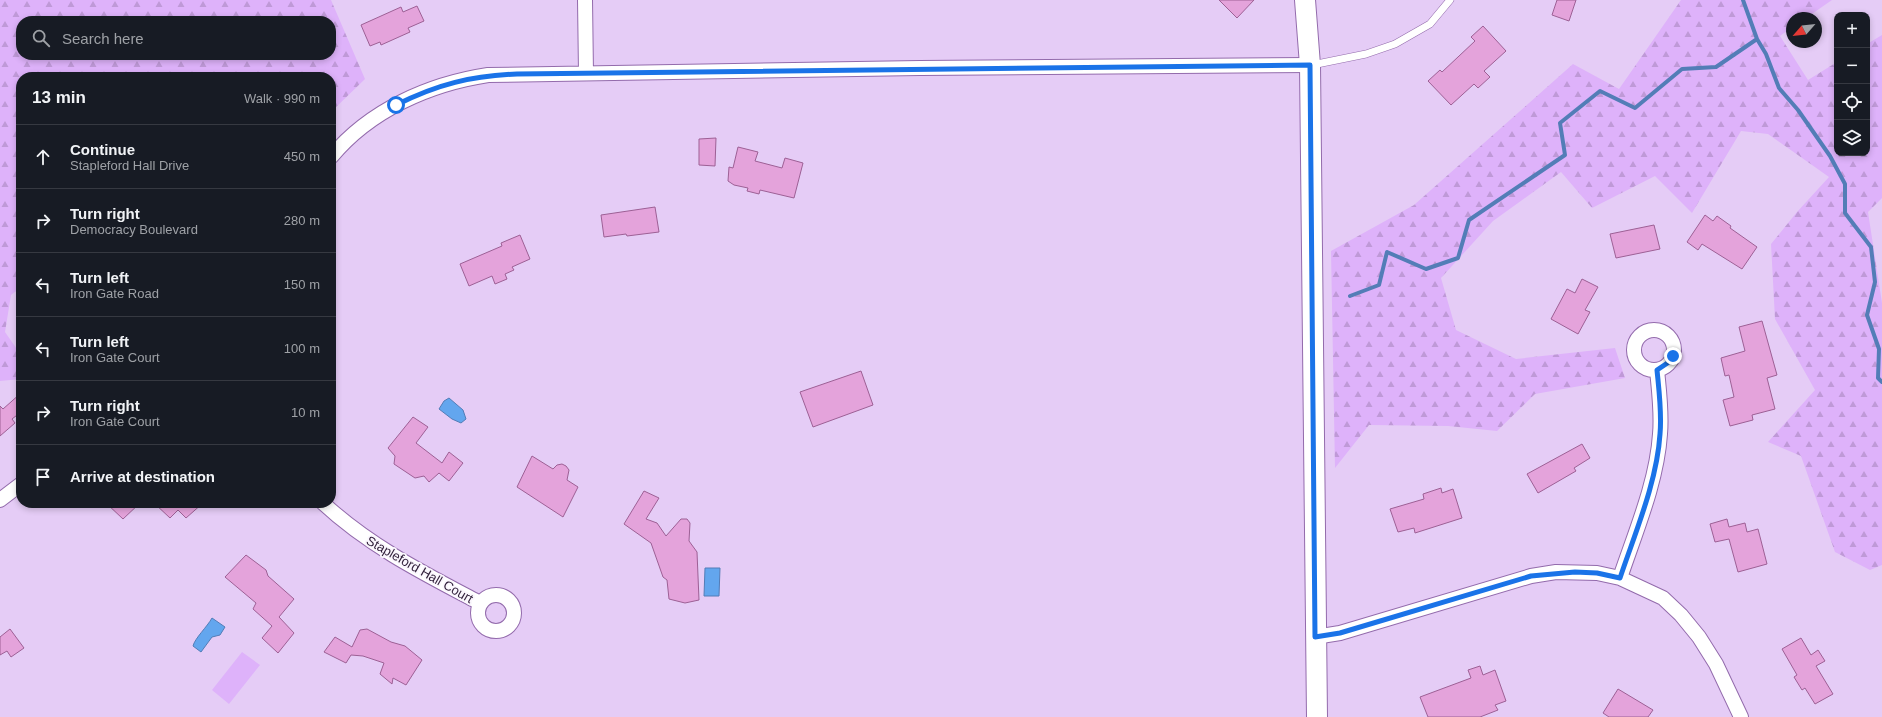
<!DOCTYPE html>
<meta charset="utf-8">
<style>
:root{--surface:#171b24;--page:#242831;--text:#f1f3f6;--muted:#9ea1a6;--line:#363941}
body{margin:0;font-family:Helvetica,sans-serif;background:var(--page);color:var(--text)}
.controls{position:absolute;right:12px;top:12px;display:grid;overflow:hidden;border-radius:8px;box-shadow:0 2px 6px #0003}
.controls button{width:36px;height:36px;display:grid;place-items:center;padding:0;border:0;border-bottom:1px solid var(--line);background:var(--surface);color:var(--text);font:20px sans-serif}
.compass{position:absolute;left:1786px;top:12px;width:36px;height:36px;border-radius:50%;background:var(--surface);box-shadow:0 2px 6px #0003;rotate:242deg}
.stop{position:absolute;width:12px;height:12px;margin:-9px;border:3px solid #1a73e8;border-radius:50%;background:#fff}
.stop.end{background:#1a73e8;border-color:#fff;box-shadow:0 1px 4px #0008}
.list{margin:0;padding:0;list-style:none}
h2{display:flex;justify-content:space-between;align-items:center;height:52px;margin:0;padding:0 16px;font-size:17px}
h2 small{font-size:13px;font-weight:400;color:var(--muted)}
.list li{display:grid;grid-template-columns:26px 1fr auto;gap:12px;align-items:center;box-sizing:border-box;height:64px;padding:0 16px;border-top:1px solid var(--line)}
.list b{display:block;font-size:15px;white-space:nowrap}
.list p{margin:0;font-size:13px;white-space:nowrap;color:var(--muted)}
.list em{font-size:13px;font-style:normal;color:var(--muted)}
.icon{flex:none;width:22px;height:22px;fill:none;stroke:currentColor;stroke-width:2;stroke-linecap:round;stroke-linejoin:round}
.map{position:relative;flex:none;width:1882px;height:717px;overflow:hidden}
.search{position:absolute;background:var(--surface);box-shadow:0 2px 6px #0003;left:16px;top:16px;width:320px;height:44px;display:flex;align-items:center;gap:10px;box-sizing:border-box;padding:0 14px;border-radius:16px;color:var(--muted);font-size:15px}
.panel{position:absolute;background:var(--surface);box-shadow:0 2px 6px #0003;left:16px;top:72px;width:320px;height:436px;border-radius:16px}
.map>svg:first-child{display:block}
</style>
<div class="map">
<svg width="1882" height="717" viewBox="0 0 1882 717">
<defs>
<pattern id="forest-firs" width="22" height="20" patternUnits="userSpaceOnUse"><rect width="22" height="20" fill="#deb2fa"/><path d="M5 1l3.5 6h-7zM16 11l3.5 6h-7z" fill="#bf99d7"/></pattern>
</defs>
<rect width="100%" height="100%" fill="#e5ccf6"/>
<path fill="#deb2fa" d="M242,652L260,665L229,704L212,690Z"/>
<path fill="url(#forest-firs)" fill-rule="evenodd" d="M0,0H331L365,79L331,112V77H21V287L11,295L5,332L21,355V379L0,381ZM21,21H331V55H21Z
M1681,0H1832L1806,18H1792V27L1780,36L1808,80L1837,62V153H1867V44L1882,35V198L1868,212L1882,303V565L1870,570L1835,552L1801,456L1768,442L1815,390L1775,319L1771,244L1797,212L1829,177L1768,134L1741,131L1692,213L1655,176L1592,208L1561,172L1493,221L1441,278L1456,330L1516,359L1615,348L1625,378L1535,394L1497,431L1448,426L1369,425L1335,468L1331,251L1414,205L1573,64L1619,89Z"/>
<path fill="#63a6ee" stroke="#537db7" d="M449,398L463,410L466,419L461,423L452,419L439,409L444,401Z
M705,568H720L719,596H704Z
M212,618L225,627L220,635L212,637L201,652L193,646C195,638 207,627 212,618Z"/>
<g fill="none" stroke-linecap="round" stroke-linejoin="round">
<path stroke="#537db7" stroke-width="4" d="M1757,39L1766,54L1779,88L1798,110L1830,156L1845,184V213L1871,247L1875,282L1867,315L1879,349L1878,378L1882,382
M1350,296L1379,285L1387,252L1426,269L1458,258L1469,220L1565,155L1560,123L1600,91L1635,108L1682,69L1716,67L1757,39L1743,0"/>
</g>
<path fill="#e4a3db" stroke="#9d6095" d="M1219,0H1254L1237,18Z
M1557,0H1576L1569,21L1552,15Z
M417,6L424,21L408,28L410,32L381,45L380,42L370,46L361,25L401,7L403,12Z
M1483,26L1506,51L1484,71L1490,77L1478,88L1474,84L1451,105L1428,81L1440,70L1442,72L1475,41L1471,37Z
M716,138L715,166L699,165V139Z
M738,147L758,152L755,161L782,168L785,158L803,163L794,198L760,190L759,194L747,191L748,188L734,185L728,181L729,167L733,168Z
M655,207L659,232L627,236L626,234L604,237L601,215Z
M1705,215L1713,221L1717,216L1731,226L1730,228L1757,247L1742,269L1702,244L1698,250L1687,242Z
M1654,225L1660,249L1616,258L1610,234Z
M520,235L530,259L512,267L514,270L505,274L507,279L495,284L492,276L469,286L460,264L502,246L501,243Z
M1582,279L1598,287L1585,310L1590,312L1578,334L1551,319L1567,289L1575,293Z
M1762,321L1777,375L1767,378L1775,409L1752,415L1753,420L1730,426L1723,400L1734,397L1729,375L1725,376L1721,358L1745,351L1739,327Z
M861,371L873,405L813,427L800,392Z
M21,393V412L12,419L15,423L0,436V406L3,409Z
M413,417L428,427L416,443L442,463L449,452L463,463L449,481L439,473L429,482L424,476L415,478L394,464L395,456L388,448Z
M1582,444L1590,458L1574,468L1576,471L1538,493L1527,474Z
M532,456L553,469L557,465L562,464L566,466L569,470L567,480L578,487L563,517L517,487Z
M1441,488L1442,493L1453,489L1462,518L1415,533L1414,528L1398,532L1390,509L1424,499L1423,494Z
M644,491L659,498L646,519L657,523L666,536L681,519H687L690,523L689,541L697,552L699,600L685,603L669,599L667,580L663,577L651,543L624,524Z
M106,503H140L123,519Z
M154,503H203L186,518L178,510L170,518Z
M1727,519L1729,527L1745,523L1747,532L1758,529L1767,564L1738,572L1729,539L1715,542L1710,524Z
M246,555L266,570L268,576L294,599L279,617L294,633L278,653L262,638L272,626L253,609L256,603L225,577Z
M10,629L24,648L11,657L7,651L0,655V637Z
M367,629L391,642L405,646L422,660L406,685L393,678L392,684L380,674L384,663L363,656L351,655L346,663L324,652L335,637L352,647L360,630Z
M1801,638L1811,655L1818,650L1825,661L1816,666L1833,694L1815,704L1805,688L1802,690L1794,677L1797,675L1782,649Z
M1480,666L1483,675L1495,670L1506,701L1495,705L1498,710L1480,717H1428L1420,697L1471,678L1468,670Z
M1618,689L1653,710L1648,717H1609L1603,713Z"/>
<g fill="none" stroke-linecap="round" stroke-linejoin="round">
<g stroke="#936bac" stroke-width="8">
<path id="lane" d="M1312,65L1366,54L1395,44L1430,24L1450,0"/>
</g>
<g stroke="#936bac" stroke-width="16">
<path id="street" d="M585,0L586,73
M331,157C370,110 429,84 488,75L920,68L1310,65
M1634 350a20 20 0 1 1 40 0a20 20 0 1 1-40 0Z
M0,500L21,484
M323,503C369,546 425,574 480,603
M1620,578C1635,533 1657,482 1660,434C1662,413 1659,391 1657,370
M478 613a18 18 0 1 1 36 0a18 18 0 1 1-36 0Z
M1315,637L1340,633L1531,576L1556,572L1597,573L1620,578L1663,598L1681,615L1699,637L1716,664L1741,717"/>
</g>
<g stroke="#936bac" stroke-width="22">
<path id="secondary" d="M1305,0L1310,65L1317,717"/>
</g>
<use href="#lane" stroke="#fff" stroke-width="7"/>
<use href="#street" stroke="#fff" stroke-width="14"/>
<use href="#secondary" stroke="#fff" stroke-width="20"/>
</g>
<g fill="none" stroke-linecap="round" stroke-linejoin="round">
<path stroke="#1a73e8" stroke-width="5" d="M396,105C438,84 471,76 517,74L1310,65L1315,637L1340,633L1531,576L1575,572L1597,573L1620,578C1635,533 1657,482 1660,434C1662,413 1659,391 1657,370L1669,362L1673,356"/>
</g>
<g text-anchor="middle" stroke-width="3.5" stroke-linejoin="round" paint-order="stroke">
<g font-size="13" fill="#2e1d38" stroke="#faf6fd">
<text transform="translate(420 569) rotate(30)" y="5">Stapleford Hall Court</text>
</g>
</g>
</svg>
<div class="controls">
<button>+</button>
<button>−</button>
<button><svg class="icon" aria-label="locate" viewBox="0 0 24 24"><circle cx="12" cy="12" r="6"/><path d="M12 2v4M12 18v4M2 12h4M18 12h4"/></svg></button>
<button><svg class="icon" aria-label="layers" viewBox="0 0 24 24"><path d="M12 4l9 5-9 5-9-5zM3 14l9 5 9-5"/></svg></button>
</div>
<svg class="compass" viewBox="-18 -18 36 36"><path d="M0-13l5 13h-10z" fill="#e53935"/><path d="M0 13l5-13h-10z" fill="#9ea1a6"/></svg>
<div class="stop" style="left:396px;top:105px"></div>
<div class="stop end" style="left:1673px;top:356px"></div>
<div class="search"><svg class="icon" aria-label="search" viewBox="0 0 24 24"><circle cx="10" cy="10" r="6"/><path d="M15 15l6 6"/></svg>Search here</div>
<section class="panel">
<h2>13 min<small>Walk · 990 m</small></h2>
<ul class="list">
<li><svg class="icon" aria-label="ahead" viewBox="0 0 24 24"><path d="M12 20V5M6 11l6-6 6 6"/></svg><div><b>Continue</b><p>Stapleford Hall Drive</p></div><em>450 m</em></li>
<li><svg class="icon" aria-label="right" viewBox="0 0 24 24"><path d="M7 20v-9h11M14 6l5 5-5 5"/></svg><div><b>Turn right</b><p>Democracy Boulevard</p></div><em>280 m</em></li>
<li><svg class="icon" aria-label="left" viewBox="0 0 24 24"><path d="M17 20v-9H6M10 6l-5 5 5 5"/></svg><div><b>Turn left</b><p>Iron Gate Road</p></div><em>150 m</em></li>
<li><svg class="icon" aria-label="left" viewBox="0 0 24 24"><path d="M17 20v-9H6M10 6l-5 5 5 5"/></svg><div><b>Turn left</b><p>Iron Gate Court</p></div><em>100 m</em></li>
<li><svg class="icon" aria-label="right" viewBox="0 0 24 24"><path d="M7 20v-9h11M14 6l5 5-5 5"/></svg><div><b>Turn right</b><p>Iron Gate Court</p></div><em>10 m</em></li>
<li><svg class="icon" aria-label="arrive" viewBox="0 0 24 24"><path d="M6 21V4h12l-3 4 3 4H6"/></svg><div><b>Arrive at destination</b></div></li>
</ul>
</section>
</div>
